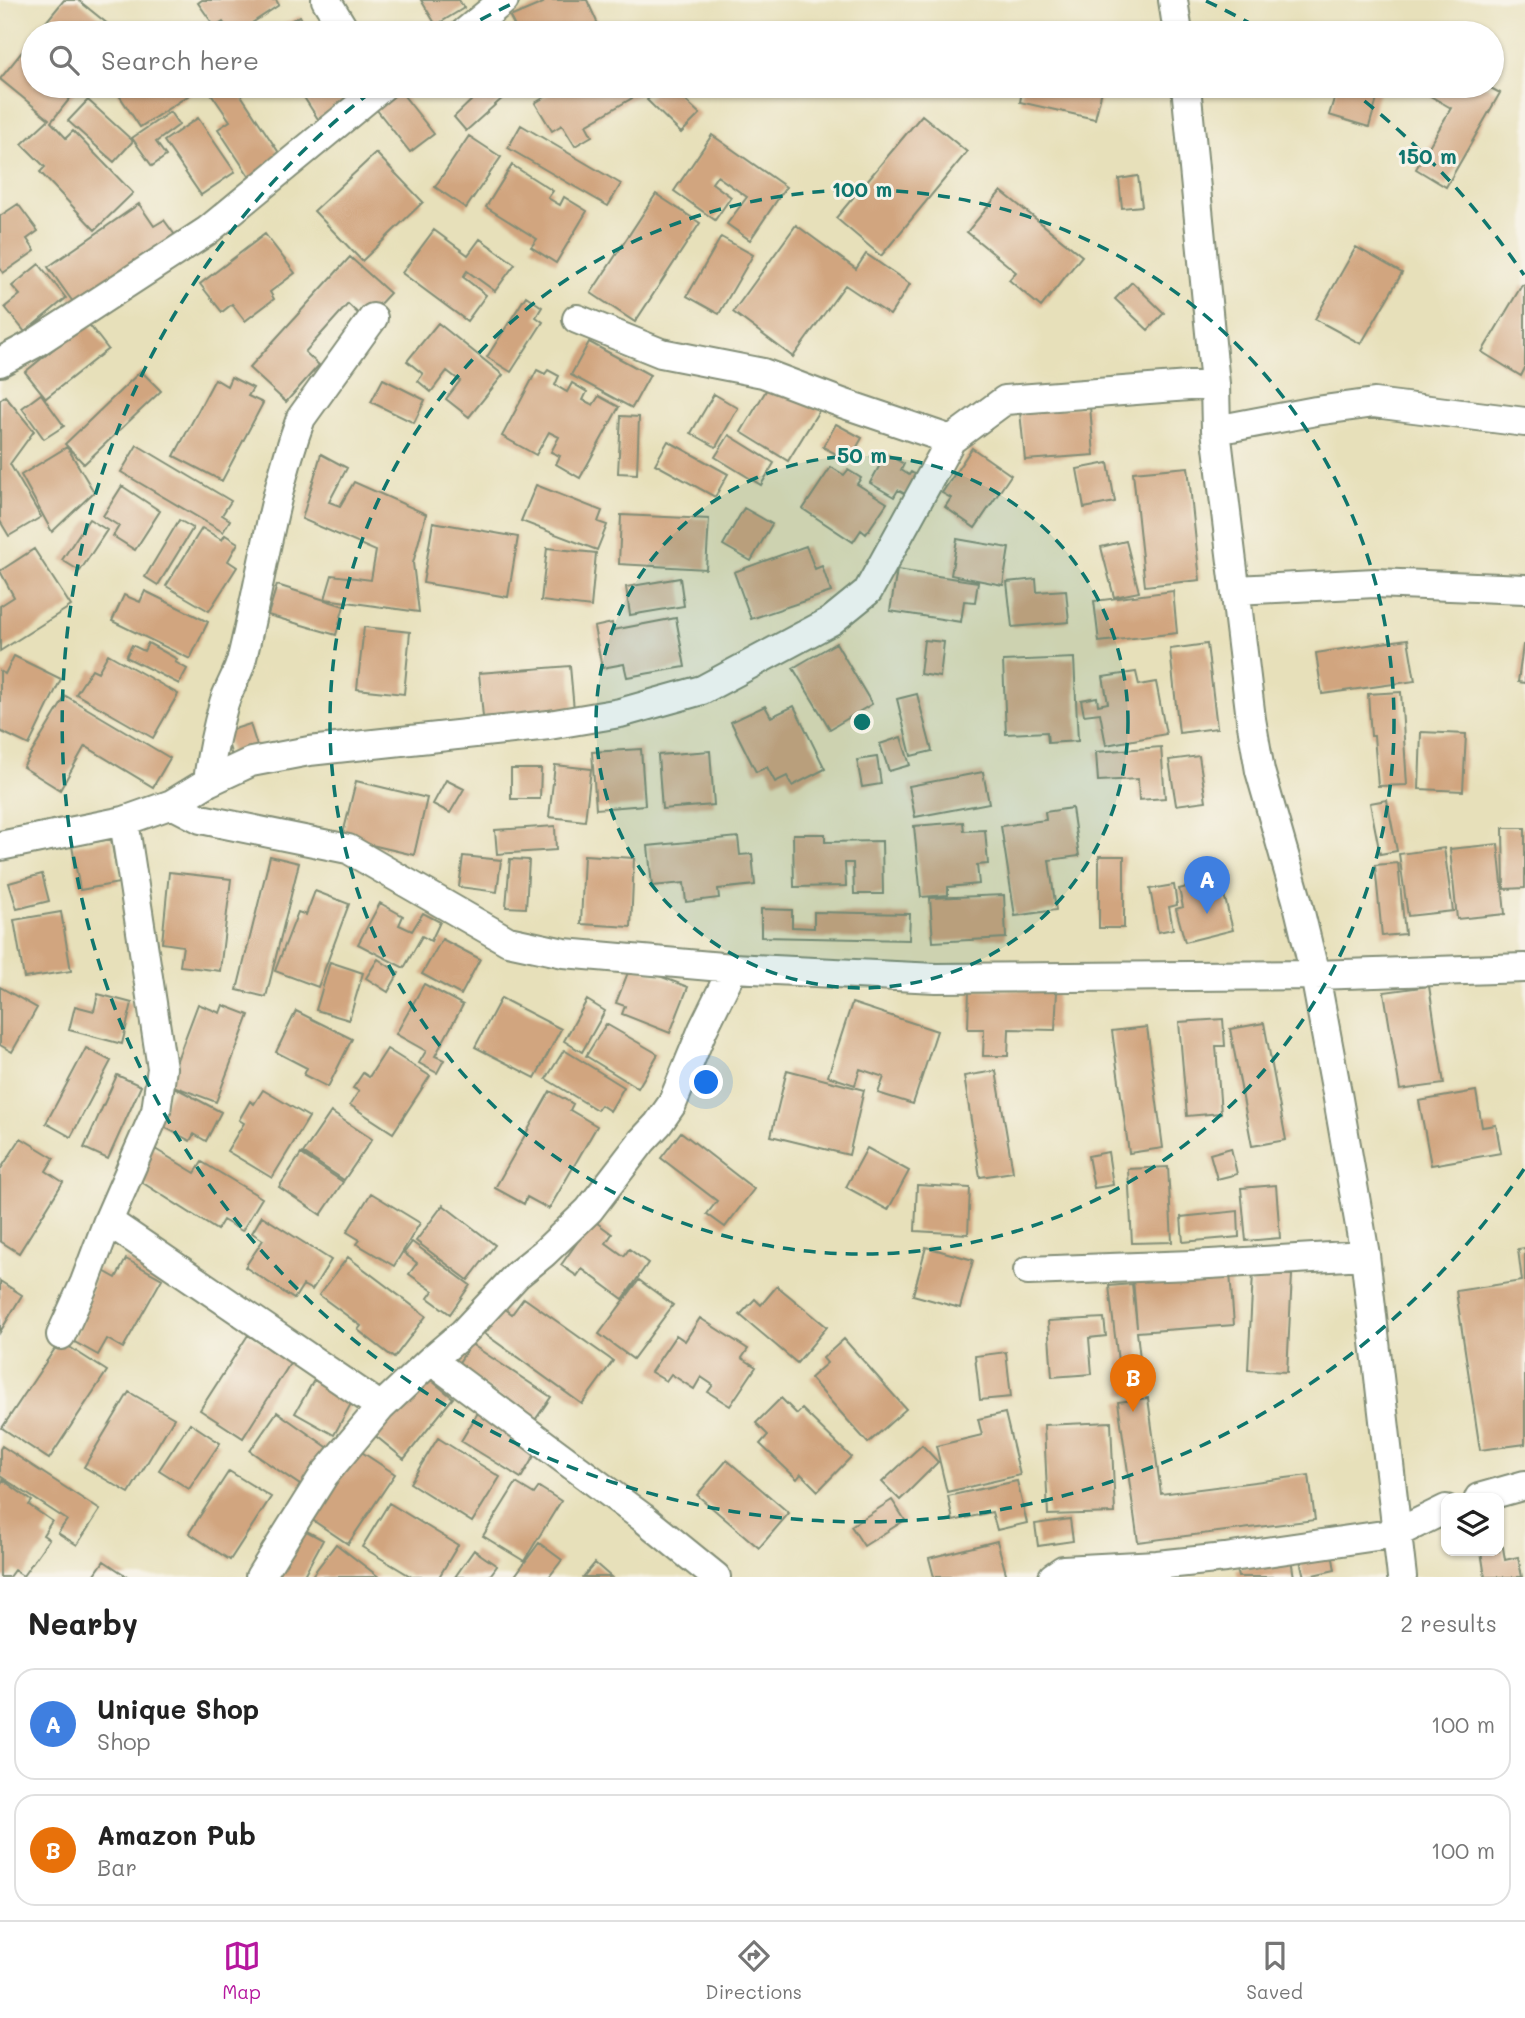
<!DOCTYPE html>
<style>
:root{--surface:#fff;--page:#f2f2f2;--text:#222;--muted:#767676;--line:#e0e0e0;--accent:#b5179e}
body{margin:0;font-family:Mali,sans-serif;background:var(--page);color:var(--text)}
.controls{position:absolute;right:21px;bottom:21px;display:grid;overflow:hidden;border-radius:14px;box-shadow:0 2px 5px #0004}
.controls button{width:63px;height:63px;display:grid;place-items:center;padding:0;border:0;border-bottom:2px solid var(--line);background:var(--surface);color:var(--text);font:35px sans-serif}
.you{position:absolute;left:707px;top:1083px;width:24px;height:24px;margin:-18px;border:5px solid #fff;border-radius:50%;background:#1a73e8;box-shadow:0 0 0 10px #1a73e833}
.badge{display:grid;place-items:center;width:46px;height:46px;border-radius:50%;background:var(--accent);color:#fff;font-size:23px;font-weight:700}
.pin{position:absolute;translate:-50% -58px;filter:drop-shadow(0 2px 4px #0008)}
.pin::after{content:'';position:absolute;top:37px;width:24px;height:21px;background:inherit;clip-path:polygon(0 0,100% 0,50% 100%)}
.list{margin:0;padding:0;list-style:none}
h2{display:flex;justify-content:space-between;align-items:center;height:91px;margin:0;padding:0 28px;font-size:30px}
h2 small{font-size:23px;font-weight:400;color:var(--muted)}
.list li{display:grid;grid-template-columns:46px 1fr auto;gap:21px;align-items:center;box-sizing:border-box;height:112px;margin:0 14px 14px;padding:0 14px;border:2px solid var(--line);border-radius:21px}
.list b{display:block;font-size:26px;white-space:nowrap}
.list p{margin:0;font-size:23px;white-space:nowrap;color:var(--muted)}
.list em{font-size:23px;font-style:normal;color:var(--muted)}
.icon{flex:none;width:38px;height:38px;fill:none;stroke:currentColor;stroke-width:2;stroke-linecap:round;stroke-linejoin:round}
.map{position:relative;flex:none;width:1525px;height:1577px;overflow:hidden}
.search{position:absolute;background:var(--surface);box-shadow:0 2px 5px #0004;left:21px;right:21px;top:21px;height:77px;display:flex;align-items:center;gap:18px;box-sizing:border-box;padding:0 24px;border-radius:38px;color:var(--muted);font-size:26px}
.sheet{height:343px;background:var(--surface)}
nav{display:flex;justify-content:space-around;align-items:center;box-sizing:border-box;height:98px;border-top:2px solid var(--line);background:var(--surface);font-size:19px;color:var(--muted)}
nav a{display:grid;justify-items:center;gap:4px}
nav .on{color:var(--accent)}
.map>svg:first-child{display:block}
</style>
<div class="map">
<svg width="1525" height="1577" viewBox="0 0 1525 1577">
<rect width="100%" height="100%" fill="#f7f3e8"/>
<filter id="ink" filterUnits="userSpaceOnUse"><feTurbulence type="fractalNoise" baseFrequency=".0143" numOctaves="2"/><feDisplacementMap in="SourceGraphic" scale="14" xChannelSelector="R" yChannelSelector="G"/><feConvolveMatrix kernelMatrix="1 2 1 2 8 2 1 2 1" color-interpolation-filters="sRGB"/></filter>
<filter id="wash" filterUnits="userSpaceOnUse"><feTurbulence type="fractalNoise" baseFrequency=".00686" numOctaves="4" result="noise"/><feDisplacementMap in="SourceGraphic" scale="28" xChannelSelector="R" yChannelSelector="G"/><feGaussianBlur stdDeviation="1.57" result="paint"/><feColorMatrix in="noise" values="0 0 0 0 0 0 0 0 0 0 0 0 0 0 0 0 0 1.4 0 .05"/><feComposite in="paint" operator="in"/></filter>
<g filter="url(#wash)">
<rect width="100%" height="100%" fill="#e7e0ba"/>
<g id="blocks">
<path fill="#d1a57f" d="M64,0H78L119,33H37Z
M202,0H276L279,5L237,33H231L223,22L215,27L198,3Z
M421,0H459L464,8L436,25Z
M541,0H587L602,33H558V31L518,33L510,17L543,3Z
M300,16L308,33H265Z
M33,38V86H80L51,122L66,138L73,131L133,193L95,230L40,172L45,167L22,144L49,119L0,79Z
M127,86H203L140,127L117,92Z
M214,86H235L285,162L253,182L218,129L230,121L208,89Z
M302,86H343L350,97L318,119L298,88Z
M464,86H495L505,96L466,131L454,117L475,97Z
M563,86H637L641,93L586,125L592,136L575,146L562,125L552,131L535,103Z
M660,86H670L700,114L681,133L647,100Z
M1023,86H1103L1095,119L1020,102Z
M1338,86H1359L1379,92L1369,127L1329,115Z
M1423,86H1487L1500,93L1446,187L1416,169L1451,108L1420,90Z
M397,87L434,134L410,152L373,105Z
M88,100L133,141L114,162L68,121Z
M170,112L179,125L156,142L166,156L152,166L132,138Z
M922,115L967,152L881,256L836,218Z
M198,118L235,172L201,195L164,141Z
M521,125L621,184L608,206L508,148Z
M712,135L786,187L750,240L727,224L747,197L717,176L712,183L731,197L715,220L674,191Z
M469,136L501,157L466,208L435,187Z
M376,153L423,202L362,261L314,211Z
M512,165L553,191L548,198L560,205L564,197L587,211L556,263L531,247L537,239L486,207Z
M1138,176L1142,206L1122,208L1119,179Z
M1001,191L1082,256L1041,307L1009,280L1016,272L967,232Z
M656,194L700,223L635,322L591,293Z
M18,204L38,231L27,239L35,251L3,273L0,268V216Z
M139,204L154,226L164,220L180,242L78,309L48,267Z
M796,225L856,269L866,254L910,284L890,315L845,285L793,357L733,312Z
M434,230L468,255L480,239L515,264L495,291L467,271L463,277L486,295L467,321L402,273Z
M265,234L295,273L270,292L274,299L245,321L232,304L222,312L200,284Z
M721,237L753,255L719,314L687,296Z
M1356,247L1402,273L1361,344L1315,319Z
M350,257L390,293L365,320L348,304L305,352L319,365L286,402L249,368Z
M39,264L66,298L25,332L5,307L20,295L12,286Z
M1132,282L1164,313L1148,330L1115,299Z
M1522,285L1525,286V368L1521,376L1482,352Z
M526,296L542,307L536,317L543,322L511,372L487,357Z
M87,322L108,349L46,398L25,372Z
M438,323L503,375L469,417L446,399L460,381L447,371L431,392L418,381L423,374L407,361Z
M589,342L650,375L632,408L571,375Z
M537,370L545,374L548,370L559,376L555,385L567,392L572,383L587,392L583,400L593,405L599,396L619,407L580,478L556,464L560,456L551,452L559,437L549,432L536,455L502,436Z
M141,371L161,391L84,464L65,444Z
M231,377L253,388L248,396L263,403L222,481L174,456L215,379L227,386Z
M383,379L425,400L414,423L371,402Z
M773,379L820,409L788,461L741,432Z
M41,394L64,426L44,439L22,408Z
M714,394L738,408L716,447L691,433Z
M5,396L34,431L10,464L41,517L9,536L0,521V400Z
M1090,406L1094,455L1025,460L1020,412Z
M621,416L639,417L637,474L618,473Z
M836,424L862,438L849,461L823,447Z
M729,435L774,463L761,485L715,457Z
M668,441L728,474L715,497L655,464Z
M137,445L231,501L222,515L230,520L223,532L121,472Z
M67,447L94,492L52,532L21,475Z
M972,448L1011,475L975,528L945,507L951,498L942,493Z
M321,454L347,468L329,502L340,506L354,482L426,514L413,563L419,612L325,599L332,575L371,580L376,551L302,519Z
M886,454L904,464L901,470L909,475L911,472L918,476L907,495L898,490L894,497L870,483Z
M1108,463L1115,502L1084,508L1077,469Z
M831,467L844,475L848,470L861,478L857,484L887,503L866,534L861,530L853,542L803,509Z
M1188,467L1200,580L1145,586L1133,472Z
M536,485L602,511L598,522L607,525L597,550L521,521Z
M122,486L160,511L135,550L113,536L119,526L103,516Z
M744,508L772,524L751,561L723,545Z
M621,515L709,519L706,569L619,564Z
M89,519L107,530L80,571L62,560Z
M179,520L193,528L158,585L145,577Z
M433,522L518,537L508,597L423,583Z
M202,528L222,540L225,535L238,543L228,561L237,567L209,611L166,586Z
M957,539L1009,548L1003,585L951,575Z
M1126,541L1139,592L1114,597L1101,547Z
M806,546L815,569L822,566L831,592L751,619L734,572Z
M547,548L596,553L591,607L541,601Z
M34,549L71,606L0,651V606L14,597L0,571Z
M897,570L978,582L975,602L964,601L961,622L890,611Z
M680,578L684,606L630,615L626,587Z
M1036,579L1037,592L1066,590L1069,622L1012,627L1007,582Z
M277,585L344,606L336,635L268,615Z
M145,591L208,622L190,659L112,621L124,595L140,602Z
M1173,591L1177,633L1099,642L1094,601Z
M676,618L685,667L627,677L624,664L602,668L594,627L612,623L613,630Z
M364,627L410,632L404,694L357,689Z
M1408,639L1415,681L1322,694L1316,653Z
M924,640L944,642L940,677L920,674Z
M148,643L177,659L175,662L187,669L179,684L126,657L132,645L144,651Z
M836,643L872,704L830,729L793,668Z
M1207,644L1217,728L1179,733L1170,649Z
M1523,645H1525V683L1518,682Z
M108,654L178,694L153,738L76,694L92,669L98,672Z
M14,656L61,679L29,745L0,731V671L5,674Z
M1074,658L1078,741L1048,743L1047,732L1006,734L1003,661Z
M570,666L574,710L483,717L479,673Z
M1136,672L1139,685L1156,682L1166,734L1106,745L1100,713L1084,715L1081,700L1097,697L1098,705L1108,703L1103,677Z
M1401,692L1407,785L1378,786L1374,736H1371L1368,694Z
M917,694L932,751L911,756L897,699Z
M66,696L170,758L153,787L85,746L60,790L23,767Z
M765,706L771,717L794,706L825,769L792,786L787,776L775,782L767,767L756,772L731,722Z
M250,724L259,752L233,760L225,732Z
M1421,732L1466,734L1463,791L1419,789Z
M901,737L910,765L889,771L880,744Z
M1161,747L1165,798L1139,800L1138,779L1098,781L1096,752Z
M641,749L645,805L596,809L592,752Z
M710,751L714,805L662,809L658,755Z
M1199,756L1206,801L1176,805L1169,760Z
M877,757L881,784L862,787L857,760Z
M555,765L591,769L585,821L549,817Z
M511,769H541L540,799H511Z
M983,772L989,803L915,817L909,786Z
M446,780L464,789L450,813L433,804Z
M356,781L427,798L414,855L342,838Z
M1387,800L1397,851L1380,854L1370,803Z
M1072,808L1079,856L1049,860L1056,910L1015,916L1001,826L1046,820L1045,812Z
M963,822L964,831L985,830L988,864L977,865L979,884L948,887V895L921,897L914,826Z
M555,826L556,850L497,854L495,830Z
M1503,828H1525V888L1504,889Z
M793,834H825V842L882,841L883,894H854L853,863H845L846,886L794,887Z
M738,837L740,855L752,854L755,885L718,889L719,898L686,902L684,883L652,886L648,846Z
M111,839L119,883L80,890L72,846Z
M1498,844L1505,914L1457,919L1450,849Z
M1444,848L1453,911L1408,916L1399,854Z
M584,855L634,858L631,927L581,924Z
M270,856L299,863L266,997L237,990Z
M463,856L501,860L497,892L459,887Z
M1099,856H1124V928H1099Z
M510,859L529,860L526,908L506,907Z
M1398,863L1405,934L1382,936L1375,865Z
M169,872L231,879L220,971L180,966L183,946L162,943Z
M42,874L49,901L17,909L9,883Z
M1220,879L1233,930L1185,942L1176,909L1183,907L1179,889Z
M1174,885L1177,905L1169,907L1173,929L1158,932L1150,889Z
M315,891L349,904L318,987L275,971L298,912L306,915Z
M1004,895L1006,938L933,942L930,898Z
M380,903L403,916L399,925L412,931L423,913L440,922L431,941L422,936L404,968L358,944Z
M761,909L792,910V927L814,928V912L910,914L909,940L761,937Z
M61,912L71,971L24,978L14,920Z
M442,939L480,959L461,995L422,974Z
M378,959L399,973L388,992L366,978Z
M330,962L363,973L349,1020L316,1010Z
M631,965L688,987L670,1033L622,1014L625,1006L616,1003Z
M424,984L463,1005L435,1056L444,1060L437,1073L419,1063L426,1051L396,1034Z
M1429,986L1444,1084L1400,1090L1384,992Z
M0,987L37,1008L12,1052L0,1045Z
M969,989L1057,991L1055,1030L1009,1029L1008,1056H983L984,1029H968Z
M98,994L132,1003L122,1044L69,1030L75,1006L94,1011Z
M501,998L561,1029L535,1078L475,1047Z
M587,1000L605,1011L582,1052L564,1041Z
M852,1003L937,1031L913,1104L878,1093L884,1077L860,1069L855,1085L828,1076Z
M198,1004L220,1013L223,1005L249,1015L216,1102L168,1084Z
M296,1011L352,1039L328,1087L304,1075L307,1068L276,1052Z
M1223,1019L1225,1046H1216L1221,1113L1187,1116L1179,1022Z
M1264,1023L1286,1140L1252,1146L1230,1029Z
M606,1024L658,1054L638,1088L586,1056Z
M1147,1027L1163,1148L1129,1153L1112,1031Z
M86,1048L111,1061L71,1137L46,1123Z
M387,1049L430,1076L393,1133L350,1105L359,1091L353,1088L363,1073L369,1077Z
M564,1050L624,1087L610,1111L601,1105L597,1110L546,1079Z
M787,1070L864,1090L849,1155L771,1136Z
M996,1071L1013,1172L980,1177L964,1076Z
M117,1075L141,1086L108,1159L84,1148Z
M174,1087L221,1112L206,1141L194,1134L190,1141L155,1122Z
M263,1090L309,1117L272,1178L227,1151L244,1123L239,1120L250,1101L254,1104Z
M550,1091L573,1104L570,1110L597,1126L549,1209L527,1197L524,1204L495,1188Z
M1476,1091L1482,1127L1496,1125L1501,1153L1431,1165L1419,1101Z
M331,1112L372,1139L344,1180L303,1153Z
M681,1132L754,1189L725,1227L707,1214L717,1201L661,1158Z
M21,1138L54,1158L46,1171L63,1182L19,1253L0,1241V1170Z
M150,1146L195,1173L202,1162L262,1198L242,1231L223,1220L217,1230L132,1176Z
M867,1148L909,1171L888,1210L846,1187Z
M1231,1148L1237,1174L1217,1179L1210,1154Z
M1108,1152L1113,1185L1094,1188L1088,1156Z
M301,1154L343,1182L321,1215L279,1187Z
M1168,1167L1172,1242L1132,1243L1128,1169Z
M917,1185L970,1188L968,1234L915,1231Z
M1276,1185L1280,1238L1246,1241L1241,1188Z
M371,1193L420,1223L394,1266L357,1244L360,1240L347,1232Z
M443,1205L495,1245L468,1280L416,1241Z
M1238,1211L1239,1237L1183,1242L1181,1217Z
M262,1216L331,1260L312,1290L303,1285L294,1299L245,1267L263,1240L252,1233Z
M593,1220L612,1234L606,1243L624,1256L629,1249L648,1263L623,1299L582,1269L577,1276L561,1265Z
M412,1242L470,1285L450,1314L428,1298L433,1291L409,1274L417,1263L404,1253Z
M926,1247L973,1260L960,1308L913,1295Z
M1525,1248V1444L1480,1450L1456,1291L1522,1281L1518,1249Z
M348,1257L426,1316L394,1358L358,1330L361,1326L319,1295Z
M126,1259L162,1279L123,1348L107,1339L98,1355L73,1341L83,1321L79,1320L98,1268L116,1278Z
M1230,1273L1234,1325L1137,1332L1144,1393L1122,1395L1109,1286L1132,1284L1137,1327L1133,1279Z
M1253,1273L1292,1275L1287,1372L1248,1370Z
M639,1280L673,1305L633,1359L599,1334Z
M0,1281L22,1295L0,1332Z
M777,1286L827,1327L797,1363L740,1315L755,1299L761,1305Z
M524,1298L613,1361L582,1404L485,1334L504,1308L512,1314Z
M700,1318L748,1349L742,1358L756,1367L730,1406L708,1392L713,1385L701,1377L694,1389L671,1374L666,1381L651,1372L676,1335L685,1341Z
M1104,1318L1106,1336L1089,1338L1092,1374L1052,1377L1048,1321Z
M248,1335L291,1362L243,1438L200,1410Z
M844,1339L906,1409L868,1443L810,1378L827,1363L823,1358Z
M60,1341L107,1371L49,1459L2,1428Z
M471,1344L551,1397L535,1420L456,1367Z
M1006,1352L1011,1397L980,1400L975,1356Z
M421,1372L453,1398L404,1459L372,1433Z
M314,1380L352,1402L334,1435L295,1413Z
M129,1392L174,1418L129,1493L84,1467Z
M781,1398L797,1414L802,1409L851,1457L818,1491L801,1474L797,1479L760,1444L768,1435L756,1423Z
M1148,1398L1161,1494L1309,1475L1315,1520L1138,1542L1118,1402Z
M479,1411L540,1446L521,1478L461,1441Z
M277,1412L330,1449L303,1487L250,1451Z
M1005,1413L1020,1475L947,1492L936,1446L982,1435L978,1419Z
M1111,1422L1115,1513L1048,1515L1044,1425Z
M190,1423L220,1443L189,1489L159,1470Z
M438,1438L500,1477L472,1522L410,1483Z
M922,1445L938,1462L900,1500L882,1482Z
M2,1446L100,1510L77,1545L58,1533L67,1520L0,1476V1449Z
M354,1447L395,1474L348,1544L308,1517Z
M727,1460L789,1513L759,1548L697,1495Z
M229,1471L271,1497L230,1560L189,1533Z
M3,1480L32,1501L29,1505L52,1521L43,1535L49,1539L23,1576L14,1570L9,1577H0V1485Z
M1017,1481L1027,1523L997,1530L992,1512L953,1521L948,1496Z
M516,1483L534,1494L539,1487L561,1501L524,1561L483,1536Z
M892,1500L905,1520L864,1546L851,1526Z
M389,1503L458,1545L439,1577H412L362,1547Z
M1070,1519L1073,1541L1038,1546L1035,1524Z
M301,1528L323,1540L303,1577H274Z
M997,1541L1007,1577H934L929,1558Z
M539,1543L562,1560L549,1577H514Z
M336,1544L379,1577H311Z
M1499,1547H1503L1505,1560L1518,1557L1522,1577H1485L1481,1551H1499Z
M474,1550L497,1566L489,1577H455Z
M1332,1553L1335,1570L1304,1577L1300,1560Z
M1291,1559L1294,1577H1238L1236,1569Z
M104,1561L128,1577H93Z
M595,1563L611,1577H583Z"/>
</g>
</g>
<g filter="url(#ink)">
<use href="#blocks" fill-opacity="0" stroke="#838e77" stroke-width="2"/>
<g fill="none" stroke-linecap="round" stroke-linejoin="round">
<g stroke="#838e77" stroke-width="32">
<path id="minor" d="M326,0L346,33
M1173,0L1178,33
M464,33L504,0
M1186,86L1215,384L1216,430L1251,719L1260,771L1297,900L1315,975L1337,1093L1365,1255L1402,1577
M577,319L661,353L763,373L842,403L951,440
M0,362L32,345L207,231L383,86
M1216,430L1316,411L1374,403L1525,422
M1236,590L1375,583L1525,589
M208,782C211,755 217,728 224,703C229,687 239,673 242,658C262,577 272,497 301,418L373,318
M172,804L208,782L251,762L309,751L549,725L620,713L702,690L831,621L868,591L951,440L1005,400L1215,384
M0,846L124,821L172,804L201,819L348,849L508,941L564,953L733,968L936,978L1315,975L1525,968
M108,1221L381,1407
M1028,1271L1192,1265L1365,1255
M61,1335L85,1282L108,1221L156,1111L162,1068L124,821
M431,1360L642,1517L716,1577
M1479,1498L1525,1485
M260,1577L324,1475L381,1407L431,1360L463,1333L517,1275L544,1253L589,1210L642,1141L658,1124L672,1104L703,1029L733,968
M1053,1577L1063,1570L1157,1565L1225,1558L1397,1533L1446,1509"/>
</g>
<use href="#minor" stroke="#fff" stroke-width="28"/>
</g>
</g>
<circle cx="862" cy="722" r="266" fill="#0f766e" fill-opacity=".12"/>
<g fill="none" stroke="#0f766e" stroke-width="3.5" stroke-dasharray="12 9">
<circle cx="862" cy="722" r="266"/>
<circle cx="862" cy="722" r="532"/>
<path d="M1524 1169A799 799 0 1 1 376 88M462 30A799 799 0 0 1 518 1M1206 1A799 799 0 0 1 1262 30M1348 88A799 799 0 0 1 1524 275"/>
</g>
<circle cx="862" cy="722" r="10" fill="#0f766e" stroke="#f7f3e8" stroke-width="3.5"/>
<g font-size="21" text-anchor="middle" font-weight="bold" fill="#0f766e" stroke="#f7f3e8" stroke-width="6" stroke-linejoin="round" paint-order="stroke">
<text x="1427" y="164">150 m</text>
<text x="862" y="197">100 m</text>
<text x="862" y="463">50 m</text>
</g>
</svg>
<div class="controls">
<button><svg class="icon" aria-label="layers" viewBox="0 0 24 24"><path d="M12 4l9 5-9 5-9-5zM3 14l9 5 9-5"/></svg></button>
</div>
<div class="you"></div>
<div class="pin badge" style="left:1207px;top:914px;background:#3f7fe0">A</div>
<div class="pin badge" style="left:1133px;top:1412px;background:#e8710a">B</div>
<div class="search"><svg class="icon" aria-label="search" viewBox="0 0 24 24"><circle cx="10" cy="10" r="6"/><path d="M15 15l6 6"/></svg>Search here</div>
</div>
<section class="sheet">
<h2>Nearby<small>2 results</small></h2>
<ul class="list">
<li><span class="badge" style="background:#3f7fe0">A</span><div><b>Unique Shop</b><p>Shop</p></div><em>100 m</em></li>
<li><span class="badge" style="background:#e8710a">B</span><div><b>Amazon Pub</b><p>Bar</p></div><em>100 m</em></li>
</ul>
</section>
<nav>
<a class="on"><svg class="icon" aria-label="map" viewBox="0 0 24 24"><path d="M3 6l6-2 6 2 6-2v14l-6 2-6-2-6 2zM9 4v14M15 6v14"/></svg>Map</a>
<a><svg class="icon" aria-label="directions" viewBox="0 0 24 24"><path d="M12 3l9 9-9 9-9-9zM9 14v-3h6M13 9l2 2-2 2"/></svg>Directions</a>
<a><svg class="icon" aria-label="saved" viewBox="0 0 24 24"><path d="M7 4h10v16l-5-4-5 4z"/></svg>Saved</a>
</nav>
